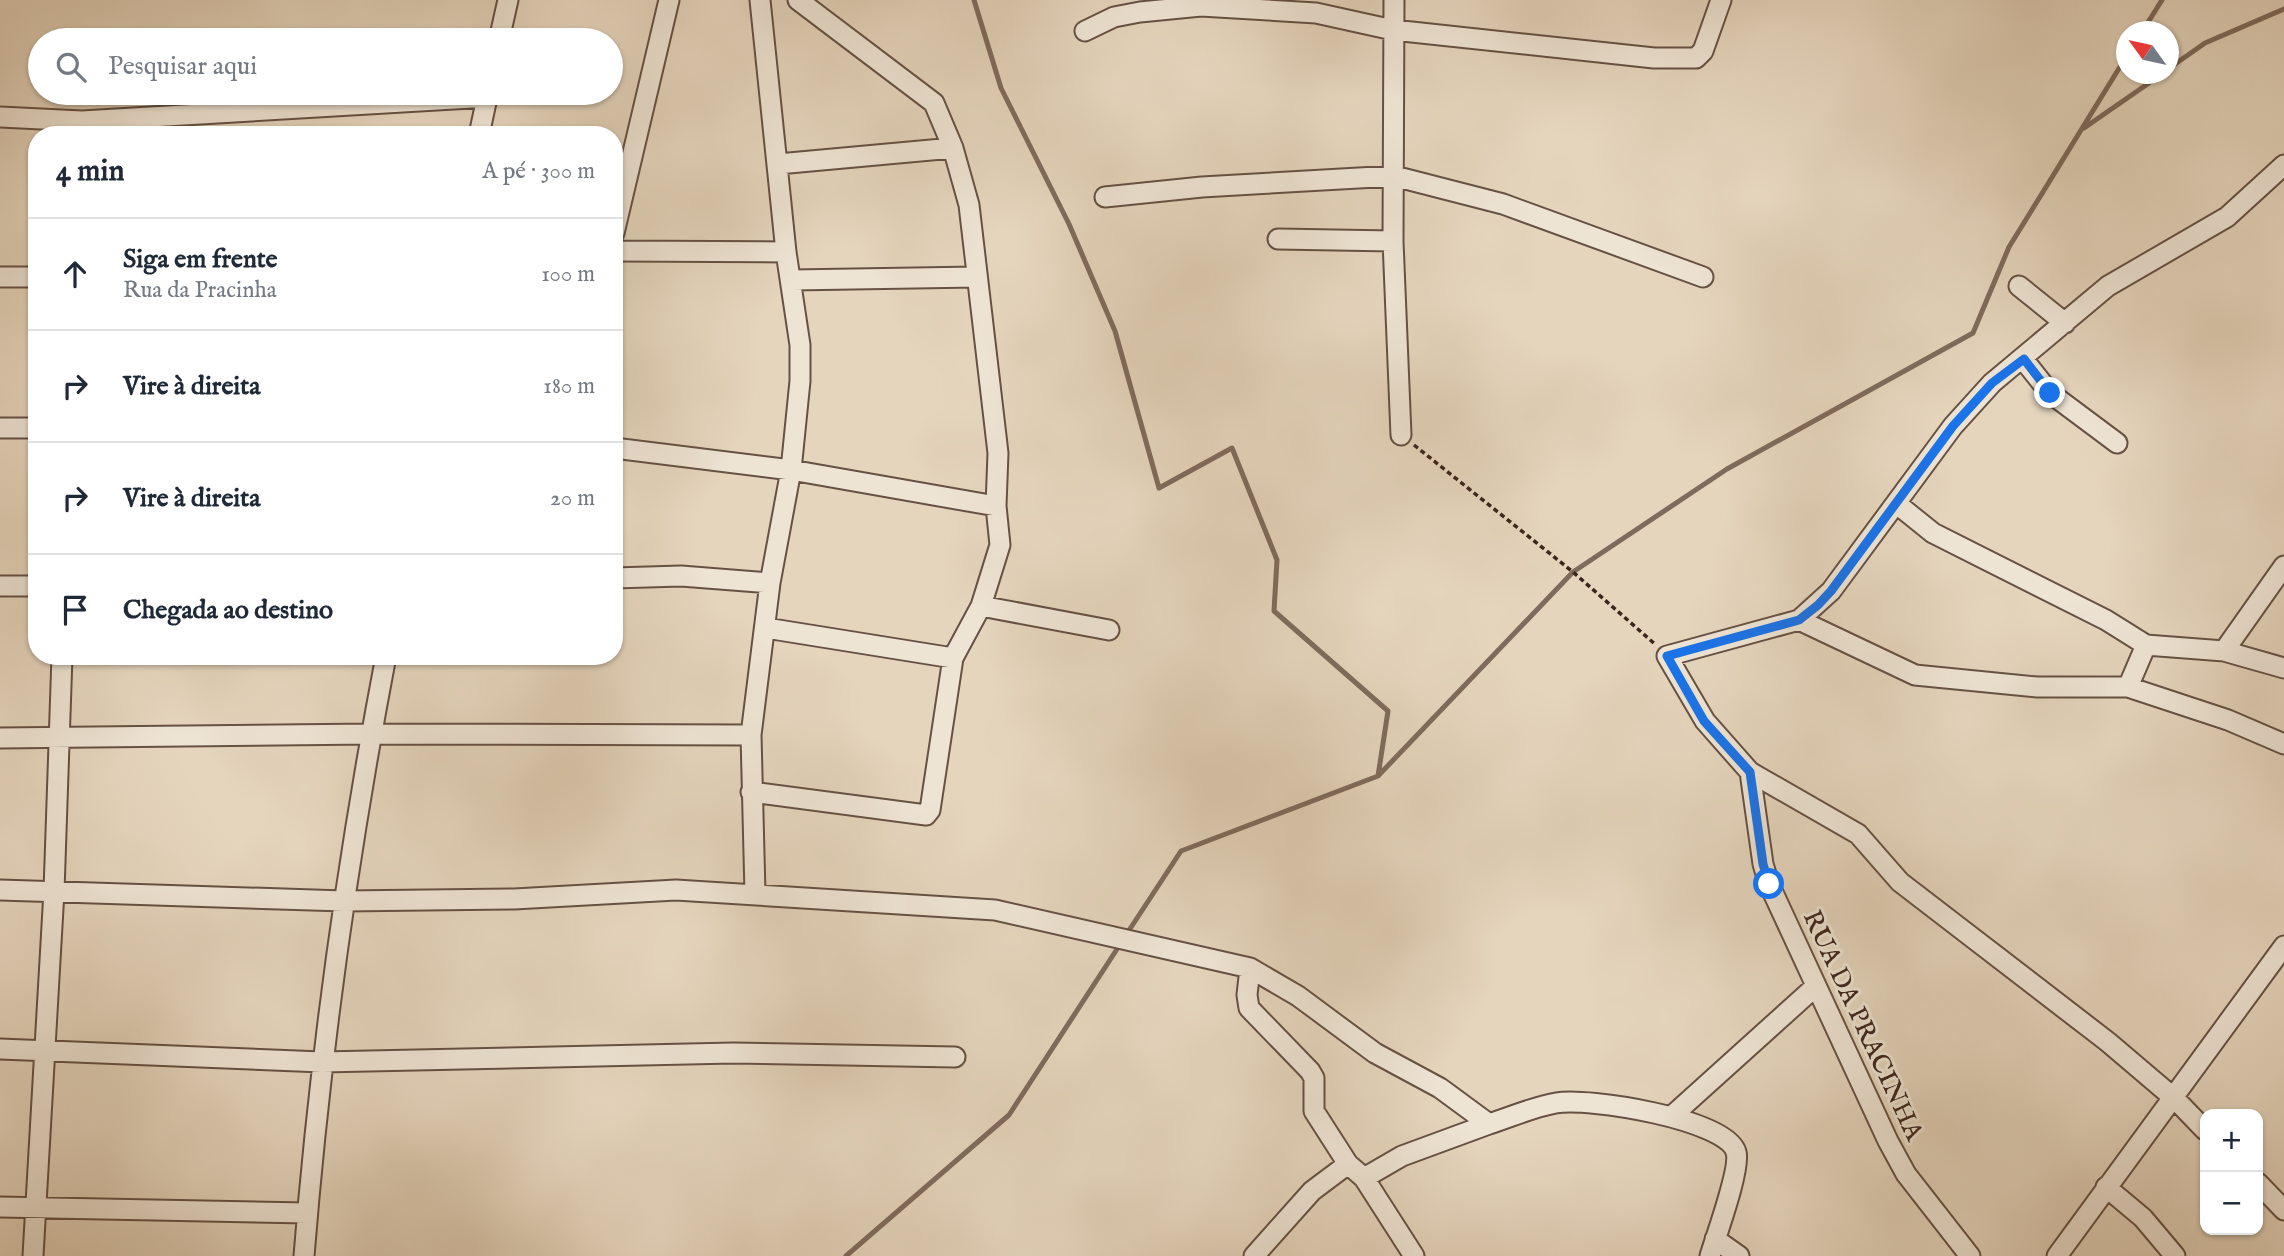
<!DOCTYPE html>
<html lang="pt">
<meta charset="utf-8">
<style>
:root{--surface:#fff;--page:#f2f2f3;--text:#1f2937;--muted:#747a83;--line:#e0e1e3}
body{margin:0;font-family:"IM FELL English",serif;background:var(--page);color:var(--text)}
.controls{position:absolute;right:21px;bottom:21px;display:grid;overflow:hidden;border-radius:14px;box-shadow:0 2px 5px #0004}
.controls button{width:63px;height:63px;display:grid;place-items:center;padding:0;border:0;border-bottom:2px solid var(--line);background:var(--surface);color:var(--text);font:35px sans-serif}
.compass{position:absolute;left:2116px;top:21px;width:63px;height:63px;border-radius:50%;background:var(--surface);box-shadow:0 2px 5px #0004;rotate:303deg}
.stop{position:absolute;width:21px;height:21px;margin:-16px;border:5px solid #1a73e8;border-radius:50%;background:#fff}
.stop.end{background:#1a73e8;border-color:#fff;box-shadow:0 2px 7px #0008}
.list{margin:0;padding:0;list-style:none}
h2{display:flex;justify-content:space-between;align-items:center;height:91px;margin:0;padding:0 28px;font-size:30px}
h2 small{font-size:23px;font-weight:400;color:var(--muted)}
.list li{display:grid;grid-template-columns:46px 1fr auto;gap:21px;align-items:center;box-sizing:border-box;height:112px;padding:0 28px;border-top:2px solid var(--line)}
.list b{display:block;font-size:26px;white-space:nowrap}
.list p{margin:0;font-size:23px;white-space:nowrap;color:var(--muted)}
.list em{font-size:23px;font-style:normal;color:var(--muted)}
.icon{flex:none;width:38px;height:38px;fill:none;stroke:currentColor;stroke-width:2;stroke-linecap:round;stroke-linejoin:round}
.map{position:relative;flex:none;width:2284px;height:1256px;overflow:hidden}
.search{position:absolute;background:var(--surface);box-shadow:0 2px 5px #0004;left:28px;top:28px;width:595px;height:77px;display:flex;align-items:center;gap:18px;box-sizing:border-box;padding:0 24px;border-radius:38px;color:var(--muted);font-size:26px}
.panel{position:absolute;background:var(--surface);box-shadow:0 2px 5px #0004;left:28px;top:126px;width:595px;height:539px;border-radius:28px}
.map>svg:first-child{display:block}
</style>
<div class="map">
<svg width="2284" height="1256" viewBox="0 0 2284 1256">
<rect width="100%" height="100%" fill="#e5d5bd"/>
<filter id="stains"><feTurbulence type="fractalNoise" baseFrequency=".00286" numOctaves="4"/><feColorMatrix values="0 0 0 0 .2 0 0 0 0 .09 0 0 0 0 .02 0 0 0 .5 -.17"/></filter>
<radialGradient id="worn" r=".72"><stop offset=".6" stop-color="#630" stop-opacity="0"/><stop offset="1" stop-color="#630" stop-opacity=".3"/></radialGradient>
<g fill="none" stroke-linecap="round" stroke-linejoin="round">
<path stroke="#7f6b5c" stroke-width="5" d="M974,0L1001,88L1069,224L1115,331L1159,488L1232,448L1277,560L1274,611L1388,711L1378,776
M2142,32L2162,0
M2168,69L2205,43L2284,9
M2084,128L2162,74
M1126,935L1181,851L1378,776L1573,572L1727,469L1973,333L2009,247L2126,57
M846,1256L1009,1115L1121,943"/>
<g stroke="#665144" stroke-width="23">
<path id="minor" d="M1394,0L1393,241L1401,435
M1085,31L1114,17L1140,12L1201,6L1316,13L1393,30L1654,58H1696L1703,51L1721,0
M499,40L508,0
M0,117L82,121L488,97
M479,135L488,93
M778,164L953,148
M1105,197L1202,187L1394,176L1503,204L1703,277
M614,233L669,0
M1278,239L1393,241
M614,251L786,252
M0,277H37
M792,280L976,277
M2019,286L2065,323
M2023,359L2050,393L2117,443
M0,428H37
M614,448L791,470L996,506
M1897,504L1933,533L2106,620L2146,645
M614,578L681,576L770,583
M0,586H37
M981,606L1109,630
M1799,620L1831,591L1953,426L1992,383L2108,286L2227,217L2284,165
M766,628L953,658
M2224,651L2284,668
M2128,687L2146,645L2224,651L2284,566
M0,738L371,734L751,735
M1750,772L1858,834L1900,882L2108,1042L2175,1099L2205,1130
M751,792L926,815L930,810L953,658L981,606L1000,545L996,506L998,453L969,205L953,148L934,103L798,0
M0,890L344,901L514,899L676,890L995,910L1250,968L1298,996L1375,1053L1440,1088L1489,1124C1511,1117 1533,1107 1556,1103C1587,1097 1726,1119 1736,1152C1741,1168 1716,1236 1710,1256
M755,893L751,735L770,583L791,470L800,381V345L786,252L760,0
M1250,968L1247,995L1249,1008L1310,1071L1314,1078V1111L1348,1164
M0,1049L322,1062L733,1053L955,1057
M1673,1115L1816,986
M1364,1178L1414,1256
M2258,1183L2284,1210
M2106,1187L2143,1218L2175,1256
M0,1207L307,1213
M1715,1239L1739,1256
M33,1256L54,891L62,656
M304,1256C320,1055 348,855 386,656
M1254,1256L1312,1191L1348,1164L1364,1178L1402,1156L1489,1124
M1970,1256L1906,1174L1888,1141L1769,884L1763,864L1750,772L1705,721L1667,656L1799,620L1915,675L2037,687H2128L2228,720L2284,744
M2057,1256L2284,946"/>
</g>
<path stroke="#3c251c" stroke-width="3.5" stroke-dasharray="5 3.5" stroke-linecap="butt" d="M1414,445L1573,572L1656,645"/>
<use href="#minor" stroke="#eee4d4" stroke-width="19"/>
</g>
<g fill="none" stroke-linecap="round" stroke-linejoin="round">
<path stroke="#1a73e8" stroke-width="9" d="M1769,884L1763,864L1750,772L1704,721L1667,656L1799,620L1818,605L1831,591L1953,426L1992,383L2024,359L2050,393"/>
</g>
<g text-anchor="middle" stroke-width="6" stroke-linejoin="round" paint-order="stroke">
<g font-size="26" fill="#3c251c" stroke="#eee4d4">
<text transform="translate(1864 1025) rotate(65)" y="9">RUA DA PRACINHA</text>
</g>
</g>
<rect width="100%" height="100%" filter="url(#stains)"/>
<rect width="100%" height="100%" fill="url(#worn)"/>
</svg>
<div class="controls">
<button>+</button>
<button>−</button>
</div>
<svg class="compass" viewBox="-18 -18 36 36"><path d="M0-13l5 13h-10z" fill="#e53935"/><path d="M0 13l5-13h-10z" fill="#747a83"/></svg>
<div class="stop" style="left:1769px;top:884px"></div>
<div class="stop end" style="left:2050px;top:393px"></div>
<div class="search"><svg class="icon" aria-label="search" viewBox="0 0 24 24"><circle cx="10" cy="10" r="6"/><path d="M15 15l6 6"/></svg>Pesquisar aqui</div>
<section class="panel">
<h2>4 min<small>A pé · 300 m</small></h2>
<ul class="list">
<li><svg class="icon" aria-label="ahead" viewBox="0 0 24 24"><path d="M12 20V5M6 11l6-6 6 6"/></svg><div><b>Siga em frente</b><p>Rua da Pracinha</p></div><em>100 m</em></li>
<li><svg class="icon" aria-label="right" viewBox="0 0 24 24"><path d="M7 20v-9h11M14 6l5 5-5 5"/></svg><div><b>Vire à direita</b></div><em>180 m</em></li>
<li><svg class="icon" aria-label="right" viewBox="0 0 24 24"><path d="M7 20v-9h11M14 6l5 5-5 5"/></svg><div><b>Vire à direita</b></div><em>20 m</em></li>
<li><svg class="icon" aria-label="arrive" viewBox="0 0 24 24"><path d="M6 21V4h12l-3 4 3 4H6"/></svg><div><b>Chegada ao destino</b></div></li>
</ul>
</section>
</div>
